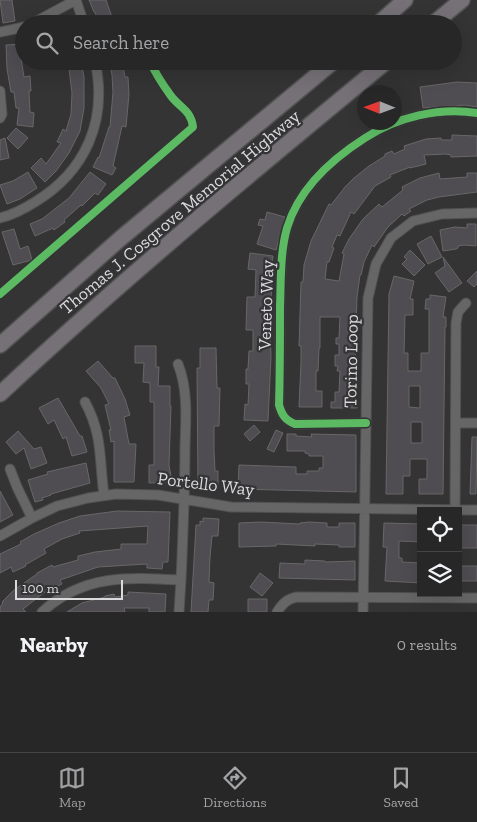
<!DOCTYPE html>
<style>
:root{--surface:#272727;--page:#333;--text:#f1f3f6;--muted:#a4a5a7;--line:#434444;--accent:#a09fa1}
body{margin:0;font-family:"Zilla Slab",serif;background:var(--page);color:var(--text)}
.controls{position:absolute;right:15px;bottom:15px;display:grid;overflow:hidden;border-radius:0px;box-shadow:0 5px 20px #0002}
.controls button{width:45px;height:45px;display:grid;place-items:center;padding:0;border:0;border-bottom:1px solid var(--line);background:var(--surface);color:var(--text);font:25px sans-serif}
.compass{position:absolute;left:357px;top:85px;width:45px;height:45px;border-radius:50%;background:var(--surface);box-shadow:0 5px 20px #0002;rotate:271deg}
.scale{position:absolute;left:15px;bottom:12px;width:108px;box-sizing:border-box;padding-left:5px;border:2px solid #dad9db;border-top:0;font-size:14px;line-height:18px;white-space:nowrap;color:#dad9db;-webkit-text-stroke:4px #343335;paint-order:stroke}
.list{margin:0;padding:0;list-style:none}
h2{display:flex;justify-content:space-between;align-items:center;height:65px;margin:0;padding:0 20px;font-size:21px}
h2 small{font-size:16px;font-weight:400;color:var(--muted)}
.icon{flex:none;width:28px;height:28px;fill:none;stroke:currentColor;stroke-width:2;stroke-linecap:round;stroke-linejoin:round}
.map{position:relative;flex:none;width:477px;height:612px;overflow:hidden}
.search{position:absolute;background:var(--surface);box-shadow:0 5px 20px #0002;left:15px;right:15px;top:15px;height:55px;display:flex;align-items:center;gap:12px;box-sizing:border-box;padding:0 18px;border-radius:28px;color:var(--muted);font-size:19px}
.sheet{height:140px;background:var(--surface)}
nav{display:flex;justify-content:space-around;align-items:center;box-sizing:border-box;height:70px;border-top:1px solid var(--line);background:var(--surface);font-size:14px;color:var(--muted)}
nav a{display:grid;justify-items:center;gap:2px}
nav .on{color:var(--accent)}
.map>svg:first-child{display:block}
</style>
<div class="map">
<svg width="477" height="612" viewBox="0 0 477 612">
<rect width="100%" height="100%" fill="#343434"/>
<path fill="#504d52" stroke="#686768" fill-rule="evenodd" d="M0,0H12L15,21L3,23Z
M89,0H106L114,23L99,24L95,12H94Z
M22,44L23,58H21L24,77L30,76L31,91H29L30,112L34,113L33,127L17,125L19,108H16L14,92H11L7,69L6,45Z
M68,61H81L84,77V108L80,131L69,153L56,171L45,182L31,168L41,158L46,164L61,143L57,142L63,129L66,131L71,114L72,93Z
M109,61H122L125,77H128L129,94L126,127L122,126L113,166L116,168L112,175L93,167L98,157L99,158L109,127H110L113,92L112,75Z
M457,82L477,83V107L465,105L423,108L420,87Z
M16,128L28,138L18,149L7,138Z
M452,135L477,136V156L451,157V155L446,154L424,155L426,164L410,168V167L390,175L391,177L375,186L354,214L351,212L340,236L337,235L332,247L334,248L329,262H327L325,279L339,281L344,254L342,253L349,239L363,219L379,204L382,207L403,190L402,187L420,178L439,173L440,179L467,177V173H477V192L439,197L427,200L409,209L411,211L404,216L402,214L388,227L374,247L372,245L364,262L361,275H360L357,297L354,392H356L357,408H331V402H335V392H339L340,371H337L338,366H335V355H339V344H336V338H339L340,317H320V348H319L318,371H316V391H322V407H299L301,362V346H299L301,282H303L304,265L311,241L329,204L331,205L345,187L354,178L369,166L385,156V154L392,151L394,154L405,149L404,146L426,139L441,138V140H452Z
M5,138L9,158L0,160V140Z
M28,172L37,188L20,199L7,204L0,185L13,181Z
M90,172L106,184L98,195L95,193L82,206L81,205L64,220L65,222L54,230L53,228L35,236L30,224L42,219L69,198Z
M267,212L285,217L276,250L257,244L263,226L258,225L260,219L265,220Z
M467,224H476V246L464,245L458,246V248L456,249L443,251L440,230L455,227L467,228Z
M14,229L20,249L28,246L32,260L13,265L2,232Z
M431,236L442,257L428,264L417,244Z
M410,250L425,265L414,276L402,264L407,259L404,257Z
M250,253L273,256L270,279H272L270,323L271,357L268,421L244,420L245,404L248,405L249,384H246V369H248L249,351H253V330H246L247,297H255L256,270L248,269Z
M443,257L462,283L449,292L435,273L445,266Z
M477,271V284L474,287L467,281Z
M394,276L414,281L410,299H413V315H405L404,353H408V371H421V353H429V309H425L426,299H430V295L446,297L443,317H446V327H445L443,494H419V479H427V459H410V476H403V494H386L389,294ZM409,386H420V408L409,407ZM411,422H422V443H411Z
M135,346H156V367H159L158,386H170V406H171L169,465L172,482L149,483V465H154V402H150V383L143,382L144,363H135Z
M200,348H216L217,388H220L219,426H214V450L215,471H218V488H198L197,368H200Z
M98,361L113,378H115L125,399L130,415L124,417L129,444H136L134,482H114V441L111,442L109,430H111L105,405L109,404L101,388L86,371Z
M58,398L80,436H82L87,452L72,456L66,437L63,439L54,420L48,424L39,408Z
M254,425L260,432L250,441L244,434Z
M276,430L283,433L274,452L267,449Z
M18,431L34,449L41,447L47,463L31,469L24,448L16,454L6,442Z
M287,434H296V436L312,437L311,434L356,435V492L238,489L239,465L296,467V474H307V471H319V468H323V456H309V454L305,453V451H287Z
M472,437H477L476,494H470Z
M86,463L90,483L51,494V495L42,498L43,500L35,502L28,480L48,474L47,472Z
M0,491L13,515L0,522Z
M117,511L170,512L168,562H163L162,569L147,568V564L98,567L60,580L62,584L45,592L23,609L26,612H0V607L3,603L2,602L14,590L37,574V573L52,565L53,567L78,560V556L95,552L121,549V544H147L148,526L79,531L80,533L62,539L44,549L46,553L25,565L26,566L13,572L11,567L0,573V554L21,544L20,542L34,534L59,523L80,516Z
M203,518L219,519L218,536H212L210,557L209,582L214,583L213,600H209L208,612H191L196,525H200V521L203,522Z
M261,522L300,524V523L309,522L327,523V527H339V523H355V547H339V545L315,544V546L276,544V546L239,547V523Z
M384,523L421,524V542L399,541V558H402V562L421,563V583L385,581L387,547H383Z
M458,525H477V548H458Z
M305,560L325,561V562L355,561V580L279,578L280,563L305,564Z
M458,566H477V581H458Z
M260,573L273,583L262,596L250,587Z
M128,592L166,594L165,612H149V608H124L125,612H67L82,603L105,597V596L114,594L115,597L128,595Z
M248,599H267V612H248Z"/>
<g fill="none" stroke-linecap="round" stroke-linejoin="round">
<g stroke="#525152" stroke-width="11">
<path id="street" d="M76,0L84,24
M31,24L76,0
M0,32L24,27
M0,91L2,114L0,118
M0,218C12,215 24,209 35,202C86,171 108,120 95,61
M85,402C103,435 99,459 104,495
M366,423L295,424C285,420 282,415 279,405C280,372 280,340 280,307C281,280 280,253 287,228C299,188 332,159 365,138C397,117 439,107 477,113
M456,423H477
M10,469L17,487L32,518
M455,510L456,323L458,312L466,303
M0,536L32,518L57,506L88,498L116,494L158,495L231,507L477,510
M42,612C83,574 129,577 181,580C183,535 185,490 185,445C186,418 188,389 178,364
M179,612L181,580
M277,612C283,603 287,599 297,597L477,598
M363,612L368,298L376,264L391,238L413,221L442,214L477,213"/>
</g>
<g stroke="#525152" stroke-width="18">
<path id="highway" d="M378,24L405,0
M433,24L462,0
M0,345L121,238L334,61
M0,394C124,278 256,169 387,61"/>
</g>
<use href="#street" stroke="#676667" stroke-width="9"/>
<use href="#highway" stroke="#757177" stroke-width="15"/>
<g stroke="#343335" stroke-width="11">
<path id="cycleway" d="M0,294L193,127C191,110 180,108 171,96C163,85 155,73 150,61
M366,423L295,424C285,420 282,415 279,405C280,372 280,340 280,307C281,280 280,253 287,228C299,188 332,159 365,138C397,117 439,107 477,113"/>
</g>
<use href="#cycleway" stroke="#5cba63" stroke-width="8"/>
</g>
<g text-anchor="middle" stroke-width="4.5" stroke-linejoin="round" paint-order="stroke">
<g font-size="18" fill="#dad9db" stroke="#343335">
<text transform="translate(180 212) rotate(-40)" y="6">Thomas J. Cosgrove Memorial Highway</text>
<text transform="translate(266 305) rotate(-88)" y="6">Veneto Way</text>
<text transform="translate(351 361) rotate(-89)" y="6">Torino Loop</text>
<text transform="translate(206 484) rotate(7)" y="6">Portello Way</text>
</g>
</g>
</svg>
<div class="controls">
<button><svg class="icon" aria-label="locate" viewBox="0 0 24 24"><circle cx="12" cy="12" r="6"/><path d="M12 2v4M12 18v4M2 12h4M18 12h4"/></svg></button>
<button><svg class="icon" aria-label="layers" viewBox="0 0 24 24"><path d="M12 4l9 5-9 5-9-5zM3 14l9 5 9-5"/></svg></button>
</div>
<svg class="compass" viewBox="-18 -18 36 36"><path d="M0-13l5 13h-10z" fill="#e53935"/><path d="M0 13l5-13h-10z" fill="#a4a5a7"/></svg>
<div class="scale">100 m</div>
<div class="search"><svg class="icon" aria-label="search" viewBox="0 0 24 24"><circle cx="10" cy="10" r="6"/><path d="M15 15l6 6"/></svg>Search here</div>
</div>
<section class="sheet">
<h2>Nearby<small>0 results</small></h2>
<ul class="list">
</ul>
</section>
<nav>
<a class="on"><svg class="icon" aria-label="map" viewBox="0 0 24 24"><path d="M3 6l6-2 6 2 6-2v14l-6 2-6-2-6 2zM9 4v14M15 6v14"/></svg>Map</a>
<a><svg class="icon" aria-label="directions" viewBox="0 0 24 24"><path d="M12 3l9 9-9 9-9-9zM9 14v-3h6M13 9l2 2-2 2"/></svg>Directions</a>
<a><svg class="icon" aria-label="saved" viewBox="0 0 24 24"><path d="M7 4h10v16l-5-4-5 4z"/></svg>Saved</a>
</nav>
